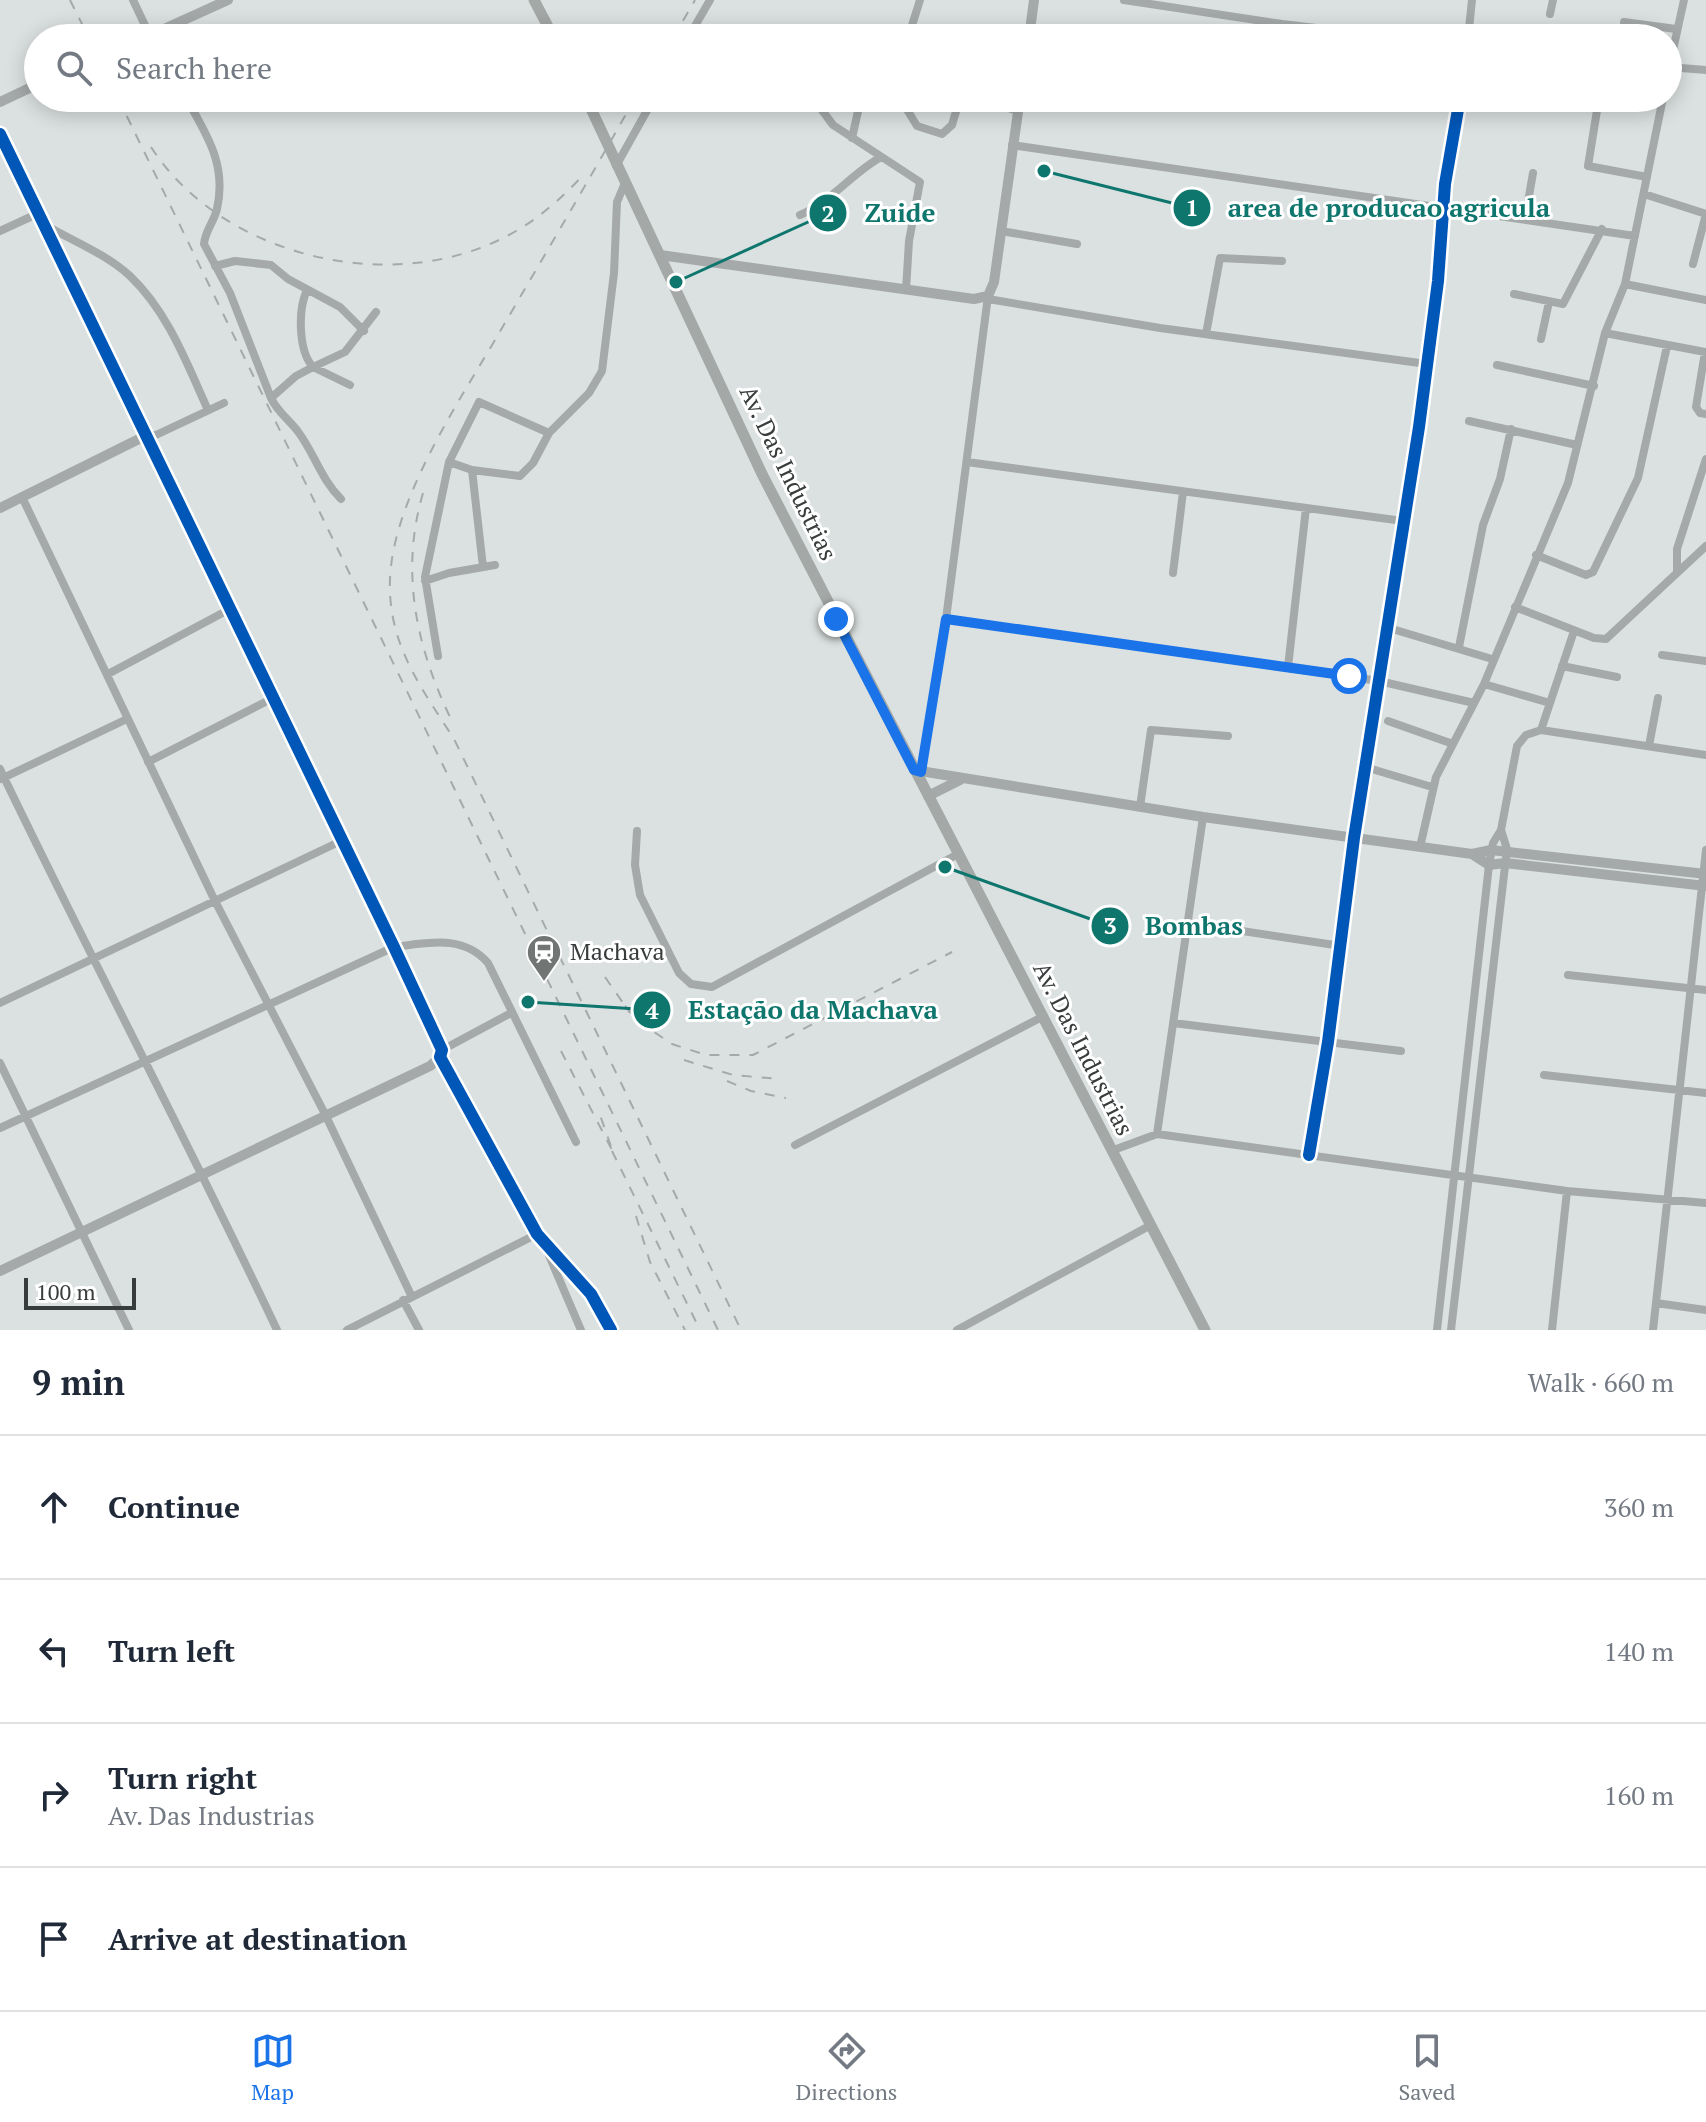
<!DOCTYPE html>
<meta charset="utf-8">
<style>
:root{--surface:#fff;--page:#f6f6f7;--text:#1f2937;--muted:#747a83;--line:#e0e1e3;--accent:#1a73e8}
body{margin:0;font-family:"PT Serif",serif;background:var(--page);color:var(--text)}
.scale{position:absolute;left:24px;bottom:20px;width:112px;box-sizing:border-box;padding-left:8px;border:4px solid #383c3c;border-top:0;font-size:22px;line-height:28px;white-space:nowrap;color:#383c3c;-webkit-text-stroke:6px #fff;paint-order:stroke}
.stop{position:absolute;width:24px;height:24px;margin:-18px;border:6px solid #1a73e8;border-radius:50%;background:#fff}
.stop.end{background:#1a73e8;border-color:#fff;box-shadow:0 2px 8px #0008}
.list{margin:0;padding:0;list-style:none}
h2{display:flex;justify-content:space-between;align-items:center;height:104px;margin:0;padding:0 32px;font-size:34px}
h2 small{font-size:26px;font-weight:400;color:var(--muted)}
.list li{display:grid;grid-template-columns:52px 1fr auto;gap:24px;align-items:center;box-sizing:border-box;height:144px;padding:0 32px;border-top:2px solid var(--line)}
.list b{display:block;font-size:30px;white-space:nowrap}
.list p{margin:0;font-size:26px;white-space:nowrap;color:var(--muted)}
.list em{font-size:26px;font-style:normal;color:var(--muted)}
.icon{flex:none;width:44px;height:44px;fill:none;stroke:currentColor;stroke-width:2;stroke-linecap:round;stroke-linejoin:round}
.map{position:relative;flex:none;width:1706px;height:1330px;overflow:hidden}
.search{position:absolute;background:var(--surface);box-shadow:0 4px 20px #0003;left:24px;right:24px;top:24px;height:88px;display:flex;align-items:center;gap:20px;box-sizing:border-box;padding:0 28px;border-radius:44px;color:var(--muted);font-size:30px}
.sheet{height:680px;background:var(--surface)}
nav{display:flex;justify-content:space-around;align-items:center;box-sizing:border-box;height:112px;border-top:2px solid var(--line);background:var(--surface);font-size:22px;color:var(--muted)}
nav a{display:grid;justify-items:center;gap:4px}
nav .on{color:var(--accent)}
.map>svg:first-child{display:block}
</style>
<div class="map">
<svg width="1706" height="1330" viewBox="0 0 1706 1330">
<rect width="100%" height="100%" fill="#dbe1e0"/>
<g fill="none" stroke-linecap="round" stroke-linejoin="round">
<path stroke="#a5a9a9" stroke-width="8" d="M133,0L151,38
M1124,0L1282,24L1402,38
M1550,14L1553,0
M1624,22L1676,29
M688,38L710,0
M908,38L920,0
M1468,38L1472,0
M1669,67L1706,70
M1668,73L1684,0
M186,98C207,135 227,165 217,209C214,222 205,231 204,244L230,293L271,398L296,376L313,367L350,385
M813,98L833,125L920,182L909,241L906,290
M900,98L917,126L942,134L952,125L960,98
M974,98L1018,111
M1599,98L1588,166L1647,177
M763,104L780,107L784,98
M852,138L861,98
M1012,145L1635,236
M616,166L654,98
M1644,194L1706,214
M800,215C832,201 851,174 881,157
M1525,219L1533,173
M45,225C73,241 106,254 130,276C168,312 187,364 208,410
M0,231L39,213
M1001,231L1077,244
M1693,264L1706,214
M215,266L235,261L271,265L288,279L340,307L364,331
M1625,284L1706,300
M307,290C298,309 298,351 313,367L345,352L376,312
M1514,294L1563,304L1602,229
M988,299L1160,328L1427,364
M1605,333L1705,352L1696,407L1700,413L1706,414
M1206,334L1220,258L1282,261
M1541,339L1549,302
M1497,365L1594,386
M271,398C278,413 290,420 299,433C315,455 321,479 341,499
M1469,421L1577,445
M549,433L533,463L520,476L472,470L449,462L479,402L549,433L589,393L602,371L614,273L617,202L625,183
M147,435H156L224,403
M967,462L1403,521
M472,470L483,567
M22,497L214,899L325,1114L411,1295
M1536,555L1586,575L1593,572L1638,478L1667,346
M1677,571V549L1706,459
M1173,573L1183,492
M425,581L449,573L495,565
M1515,607L1594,638L1606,639L1706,546
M946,619L1379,681L1474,703
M1389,628L1492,659
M1459,647L1483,525L1500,479L1511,429
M1662,655L1706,661
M438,656L425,577L449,462
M1562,666L1617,677
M1288,667L1306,508
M108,674L230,609
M1484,684L1550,703
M1388,721L1453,744
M1541,730L1574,631
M1649,746L1658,698
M148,762L273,698
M1365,767L1432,787
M0,769C90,957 188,1141 277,1330
M921,772L946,619L988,296
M1,779L127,719
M1140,807L1151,730L1228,736
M637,831L635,865L640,895L679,973L691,984L712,987L958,854
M1420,847L1436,777L1484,684L1568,483L1605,333L1625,284L1663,98
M1189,923L1341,946
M1568,975L1706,990
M0,1003L341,841
M1173,1023L1401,1051
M442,1050L511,1013
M0,1063L129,1330
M1544,1075L1706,1093
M0,1128L394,947C428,943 463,934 488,963L576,1142
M1157,1134L1203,817
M795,1145L1042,1017
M1111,1151L1157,1134L1567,1191L1706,1203
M1309,1155L1328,1042L1354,838L1419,427L1438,281L1445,184L1460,98
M545,1246L581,1330
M403,1300L419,1330
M1656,1303L1706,1310
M347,1330L537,1234
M957,1330L1151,1225
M1437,1330L1489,865L1493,843L1501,830L1517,746L1526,735L1541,730L1706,755
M1451,1330L1507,849L1501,830
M1552,1330L1567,1191
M1653,1330L1706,850"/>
<path stroke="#a5a9a9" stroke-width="10" d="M144,38L228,0
M1029,38L1034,0
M0,102L38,84
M0,134L394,947L442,1050L440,1057L537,1234L591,1294L611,1330
M660,255L974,299L988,296L994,282L1020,98
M0,508L147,435
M914,770L1203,817L1472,854L1491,850L1706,874
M928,796L960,780
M1472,854L1489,865L1505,863L1706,886
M0,1271L430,1066L440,1057"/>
<path stroke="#a4a8a7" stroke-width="11" d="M534,0L554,38
M586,98L762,474L1205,1330"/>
<path stroke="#a5a9a9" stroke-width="2" stroke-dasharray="10 10" stroke-linecap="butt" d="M70,0L89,38
M673,38L695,0
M118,98L718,1330
M635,98C592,175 547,251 502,328C460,401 386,507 390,592C392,650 424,692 454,739L741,1330
M151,147C224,260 400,299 516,231C541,217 566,194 585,173
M423,493C400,571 416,646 450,717
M605,977L630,1013
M625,1006L642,1024L672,1044L706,1055H753L952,952
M561,1051L613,1152L600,1115
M684,1060L733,1075L779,1079
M727,1081L751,1091L786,1098
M612,1151L700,1330
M636,1216L650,1262L685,1330"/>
<g stroke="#fff" stroke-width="17">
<path id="cycleway" d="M0,134L394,947L442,1050L440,1057L537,1234L591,1294L611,1330
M1309,1155L1328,1042L1354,838L1419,427L1438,281L1445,184L1460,98"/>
</g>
<use href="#cycleway" stroke="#0057b8" stroke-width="12"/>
</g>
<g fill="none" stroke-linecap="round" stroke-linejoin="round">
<path stroke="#1a73e8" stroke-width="10" d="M836,619L914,770L921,772L946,619L1349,676"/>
</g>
<defs>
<g id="station-pin" transform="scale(1.8)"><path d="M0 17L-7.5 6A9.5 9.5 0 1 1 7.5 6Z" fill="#717675" stroke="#fff"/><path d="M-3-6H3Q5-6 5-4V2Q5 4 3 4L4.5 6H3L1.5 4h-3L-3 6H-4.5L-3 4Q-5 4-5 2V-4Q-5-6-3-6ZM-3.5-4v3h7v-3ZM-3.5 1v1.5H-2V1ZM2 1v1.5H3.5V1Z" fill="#fff"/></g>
</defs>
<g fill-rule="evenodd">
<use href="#station-pin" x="544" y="952"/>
</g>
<g text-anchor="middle" stroke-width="6" stroke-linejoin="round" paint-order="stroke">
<g font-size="24" fill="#383c3c" stroke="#fff">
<text transform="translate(788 473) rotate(64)" y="8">Av. Das Industrias</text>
<text transform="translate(1083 1049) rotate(63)" y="8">Av. Das Industrias</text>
</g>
<g font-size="24" fill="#383c3c" stroke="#fff" text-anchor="start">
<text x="570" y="960">Machava</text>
</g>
</g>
<path fill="none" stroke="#0f766e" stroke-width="3" d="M1044 171L1192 208M676 282L828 213M945 867L1110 926M528 1002L652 1010"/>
<g fill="#0f766e" stroke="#fff" stroke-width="3">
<circle cx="1044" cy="171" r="8"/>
<circle cx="676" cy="282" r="8"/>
<circle cx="945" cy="867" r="8"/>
<circle cx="528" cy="1002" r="8"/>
<circle cx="1192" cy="208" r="20"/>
<circle cx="828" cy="213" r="20"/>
<circle cx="1110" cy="926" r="20"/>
<circle cx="652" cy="1010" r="20"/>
</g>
<g font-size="24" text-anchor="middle" font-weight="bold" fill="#fff">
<text x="1192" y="216">1</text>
<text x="828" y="222">2</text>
<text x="1110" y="934">3</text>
<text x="652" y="1019">4</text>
</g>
<g font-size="26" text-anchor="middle" font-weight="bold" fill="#0f766e" stroke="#fff" stroke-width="6" stroke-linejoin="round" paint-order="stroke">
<text x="1389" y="217">area de producao agricula</text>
<text x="900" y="222">Zuide</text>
<text x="1194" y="935">Bombas</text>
<text x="813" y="1019">Estação da Machava</text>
</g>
</svg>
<div class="scale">100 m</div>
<div class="stop" style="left:1349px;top:676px"></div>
<div class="stop end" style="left:836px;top:619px"></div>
<div class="search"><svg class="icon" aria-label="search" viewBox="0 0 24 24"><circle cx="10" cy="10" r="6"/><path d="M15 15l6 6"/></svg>Search here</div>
</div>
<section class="sheet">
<h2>9 min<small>Walk · 660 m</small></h2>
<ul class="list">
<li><svg class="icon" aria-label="ahead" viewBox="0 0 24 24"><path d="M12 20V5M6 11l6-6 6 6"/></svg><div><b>Continue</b></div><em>360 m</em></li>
<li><svg class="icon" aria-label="left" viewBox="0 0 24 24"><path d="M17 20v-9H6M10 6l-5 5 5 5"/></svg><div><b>Turn left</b></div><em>140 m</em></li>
<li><svg class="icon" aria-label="right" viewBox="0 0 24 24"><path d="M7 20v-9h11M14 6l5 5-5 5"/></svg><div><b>Turn right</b><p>Av. Das Industrias</p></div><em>160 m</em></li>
<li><svg class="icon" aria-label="arrive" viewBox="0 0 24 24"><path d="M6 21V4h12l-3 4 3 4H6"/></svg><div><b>Arrive at destination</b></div></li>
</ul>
</section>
<nav>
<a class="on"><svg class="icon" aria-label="map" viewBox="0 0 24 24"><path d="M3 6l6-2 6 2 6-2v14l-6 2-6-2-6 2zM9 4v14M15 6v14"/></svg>Map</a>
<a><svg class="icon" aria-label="directions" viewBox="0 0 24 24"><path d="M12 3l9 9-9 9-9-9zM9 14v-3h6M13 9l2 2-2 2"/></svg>Directions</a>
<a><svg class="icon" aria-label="saved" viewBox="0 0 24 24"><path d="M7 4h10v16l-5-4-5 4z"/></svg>Saved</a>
</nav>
